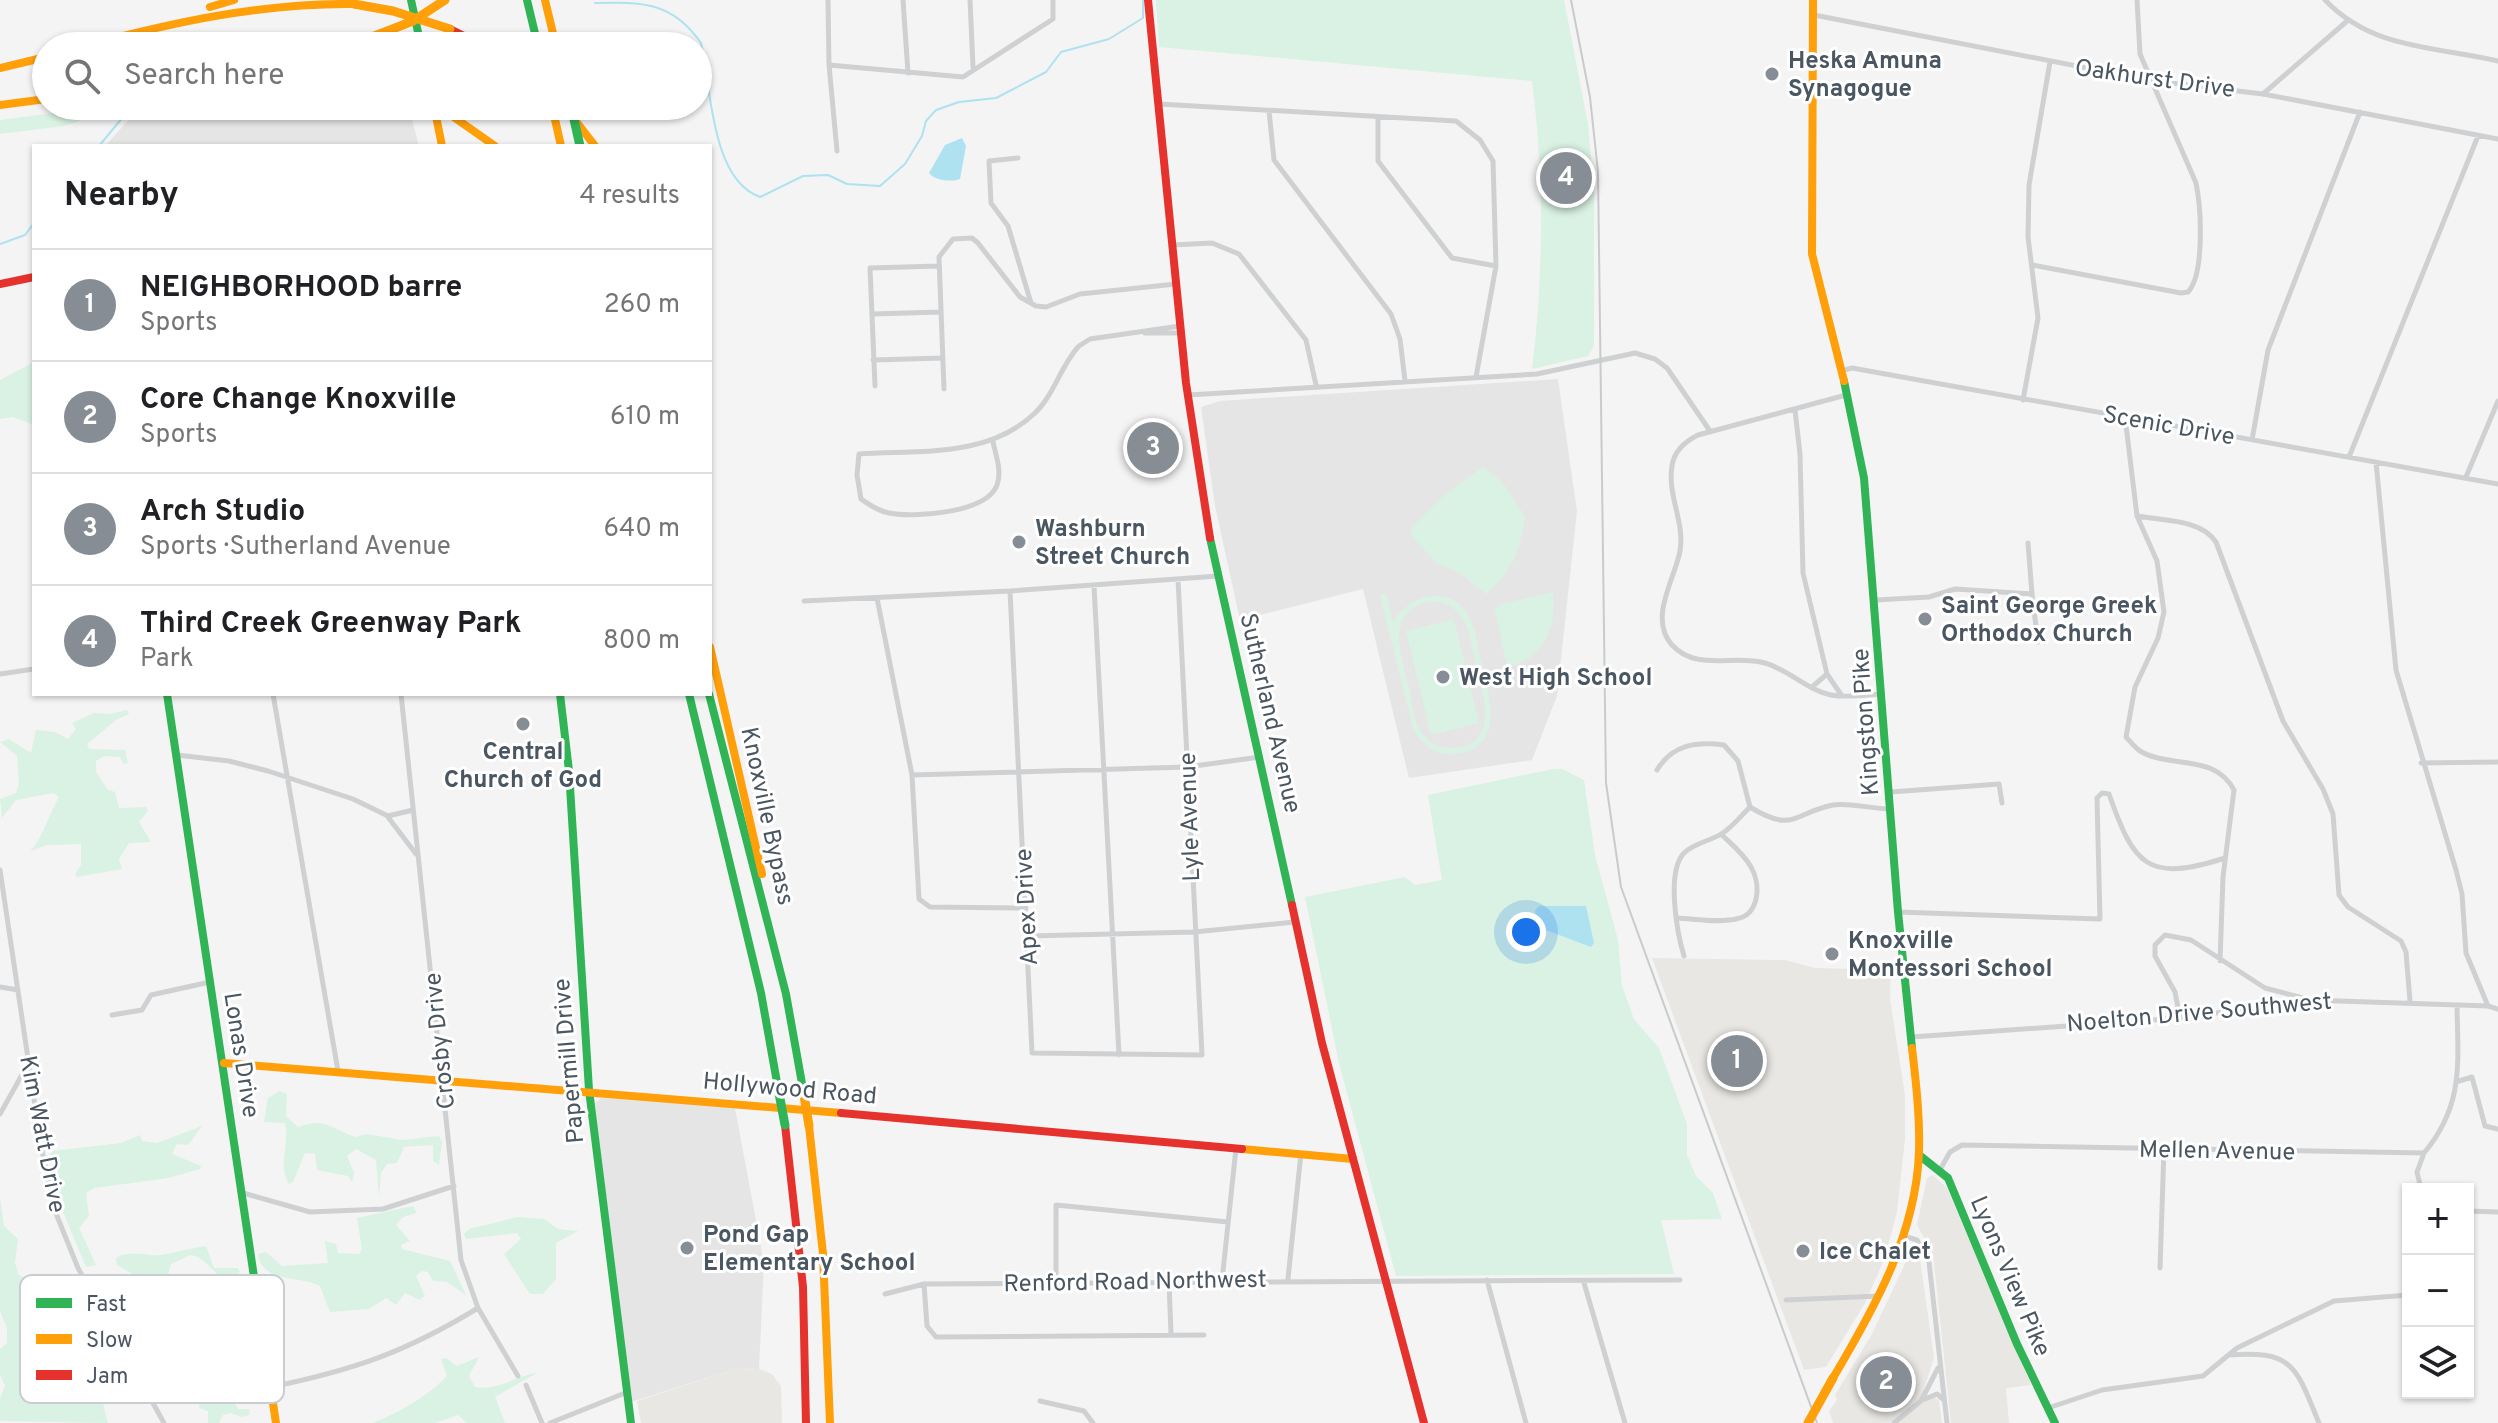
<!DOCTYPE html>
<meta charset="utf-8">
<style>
:root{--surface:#fff;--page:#f2f2f2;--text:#202124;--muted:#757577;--line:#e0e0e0;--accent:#868d94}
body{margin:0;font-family:Overpass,sans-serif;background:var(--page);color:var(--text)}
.controls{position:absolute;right:24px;bottom:24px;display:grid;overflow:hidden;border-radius:0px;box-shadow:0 2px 6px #0004}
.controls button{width:72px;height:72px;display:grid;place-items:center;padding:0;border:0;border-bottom:2px solid var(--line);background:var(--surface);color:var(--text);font:40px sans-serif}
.you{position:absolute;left:1526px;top:932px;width:28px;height:28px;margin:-20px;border:6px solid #fff;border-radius:50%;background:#1a73e8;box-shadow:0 0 0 12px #1a73e833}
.badge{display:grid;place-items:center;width:52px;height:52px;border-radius:50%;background:var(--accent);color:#fff;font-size:26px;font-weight:700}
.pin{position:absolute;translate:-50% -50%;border:4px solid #fff;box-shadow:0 2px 8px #0006}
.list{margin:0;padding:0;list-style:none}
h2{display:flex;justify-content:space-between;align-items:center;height:104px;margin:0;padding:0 32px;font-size:34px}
h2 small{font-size:26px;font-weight:400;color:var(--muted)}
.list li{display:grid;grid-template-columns:52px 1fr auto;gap:24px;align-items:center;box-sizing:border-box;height:112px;padding:0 32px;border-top:2px solid var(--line)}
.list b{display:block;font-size:30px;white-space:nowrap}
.list p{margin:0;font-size:26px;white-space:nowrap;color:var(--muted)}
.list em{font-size:26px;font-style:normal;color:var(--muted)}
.icon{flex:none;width:44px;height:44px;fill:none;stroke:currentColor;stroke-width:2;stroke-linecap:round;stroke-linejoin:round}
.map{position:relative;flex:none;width:2498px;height:1423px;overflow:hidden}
.search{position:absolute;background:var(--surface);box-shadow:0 2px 6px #0004;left:32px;top:32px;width:680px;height:88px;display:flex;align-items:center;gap:20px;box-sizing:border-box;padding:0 28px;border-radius:44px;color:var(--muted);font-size:30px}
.panel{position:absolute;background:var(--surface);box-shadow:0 2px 6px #0004;left:32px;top:144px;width:680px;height:552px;border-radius:0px}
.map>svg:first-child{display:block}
</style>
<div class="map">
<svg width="2498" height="1423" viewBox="0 0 2498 1423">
<rect width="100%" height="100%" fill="#f4f4f4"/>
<path fill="#e8e7e3" d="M1652,958L1785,960L1815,968L1891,970L1890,999L1905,1095V1139L1897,1212L1884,1260L1865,1303L1826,1367L1804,1370Z
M1933,1175L1947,1188L2031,1385L2006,1388L2009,1423H1951L1933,1254L1917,1225L1927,1178Z
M1910,1253L1920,1259L1934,1358L1923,1392L1939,1400L1942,1423H1833L1829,1411L1837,1400L1835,1395L1872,1334Z
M738,1368L759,1369L772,1374L781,1386L782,1423H641L637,1401Z"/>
<path fill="#e6e5e6" d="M169,106L373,110L412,120L419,146H105L134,114Z
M1558,379L1577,511L1557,696L1532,760L1409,778L1363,589L1240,620L1215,506L1201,407L1220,401Z
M601,1098L735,1108L764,1263L759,1369L738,1368L631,1402L595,1103Z"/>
<path fill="#d9f2e3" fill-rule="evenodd" d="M1156,0H1564L1588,124L1594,194V346L1588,356L1532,369C1544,274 1544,175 1532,81L1159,47Z
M62,112L81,116L79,121L64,126L0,134V120Z
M34,362V425L13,417L0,419V380Z
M1483,467L1503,483L1525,516C1520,550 1513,572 1486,594L1460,573L1438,564L1411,536V528L1442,497Z
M1553,592C1557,627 1544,659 1507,667L1495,610L1498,605Z
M1386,594L1393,623C1407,597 1443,584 1465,610C1475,623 1477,642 1480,657C1488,690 1508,749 1455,754C1437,756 1423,746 1414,731L1380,595ZM1429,602C1442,601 1453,605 1461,616C1470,628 1472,647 1475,662C1482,691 1501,743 1455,748C1442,749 1430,744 1423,734C1413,722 1412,702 1409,688C1401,656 1384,611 1429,602Z
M1454,619L1479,723L1431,735L1406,631Z
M127,710L129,714L116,720L87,744L89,749L125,750L128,763L124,764L120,757L104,756L96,761V772L108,790L115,792L119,808L146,807L148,811L139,822L151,842L129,843L119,859L122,869L77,877L75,874L81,865V844L47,845L30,851C43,838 49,814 59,797L53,793L16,800L2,818L0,799L16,793L19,784L17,756L0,742L9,739L31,753L36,730L55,732L68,739L76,729L72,723L94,713L110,714Z
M1553,769H1562L1584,780L1595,855L1618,940L1622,986L1634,1019L1659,1048L1687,1124V1155L1696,1176L1713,1193L1722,1219L1661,1220L1674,1274L1396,1276L1339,1063L1305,897L1405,877L1415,885L1442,880L1428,795Z
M280,1091L287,1094L286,1116L298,1127C325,1117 332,1129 355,1137L367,1134L402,1140L439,1136L442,1142L439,1165L433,1161V1145L404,1147L397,1163L387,1164L381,1173L379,1197L376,1160L356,1149L347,1156L354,1173L352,1182L348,1176L317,1170L315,1154L305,1153L293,1182L289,1184C277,1165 290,1145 285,1123L264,1122L268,1098Z
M202,1126L188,1145L177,1144L172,1154L201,1166L200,1169L168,1178L95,1188L86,1193L89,1216L79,1228L96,1265L86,1267L58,1200L49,1155L53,1151L121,1143L140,1135L142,1141L157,1143Z
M0,1197L4,1226L18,1239L15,1263L19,1275L30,1281L31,1296L37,1306L46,1308L72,1296L89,1311H63L41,1319L60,1342L59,1353L65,1363L88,1358L91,1363L70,1372L64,1381L75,1395C107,1392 100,1397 108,1423L0,1421V1398L5,1386L0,1375V1349L7,1343V1328L0,1312Z
M413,1206L417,1213L403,1217L396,1225L410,1241L401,1245L402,1249L450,1261L466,1295L447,1282L433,1281L428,1272L422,1271L416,1276L425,1296L419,1300L405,1293L396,1305L386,1298L369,1309L330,1312L320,1286C300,1275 262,1284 258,1254L266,1252L282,1266L328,1263L325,1241L336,1244L338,1253L359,1254L362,1249L357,1218Z
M518,1217L544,1219L558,1229L578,1231L556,1243V1279L543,1294H530L504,1254L521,1239L517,1233L466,1239L464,1234L469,1229Z
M206,1246L214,1268H238L240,1272C214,1289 211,1256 190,1255L171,1264L168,1275L176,1285L211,1284L228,1289L223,1313L229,1327L227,1331L235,1338L228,1343L202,1344L205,1335L219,1320L210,1316L200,1323L204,1297C190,1292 146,1300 128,1303V1295H148L155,1287L117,1265L116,1258C131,1249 145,1257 161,1255C175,1253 190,1248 206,1246Z
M247,1339L253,1342L254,1350L239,1370L233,1371L230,1394L238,1409H250L249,1415L242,1417L230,1413L223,1415L219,1423H208V1411L199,1408L201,1386L196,1379L179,1378L174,1372L191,1357L216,1361Z
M479,1357L469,1376L475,1387C500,1391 514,1376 537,1373L495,1397L505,1423H467L458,1415L435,1423H373C399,1413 429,1395 447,1376L441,1359L446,1358L457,1366Z"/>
<path fill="#aee2f0" d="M962,138L966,146L960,179C951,182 935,181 929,173L945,145Z
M1539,906H1586L1594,943L1591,947L1538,927L1535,911Z"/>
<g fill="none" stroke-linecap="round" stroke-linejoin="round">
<path stroke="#aee2f0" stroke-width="2" d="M595,3C641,2 672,1 701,43C711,87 711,180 760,197L803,176L828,175L847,184L880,186L905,164L922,136L926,121L936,110L959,102L996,98L1046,72L1061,52L1109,39L1143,18V0
M99,146L132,106
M0,244L25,235L34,223"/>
<path stroke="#ced0d2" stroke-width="5" d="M828,0L829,65L837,151
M903,0L908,73
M970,0L973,67
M2325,0C2373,50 2434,46 2498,61
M1814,15L2154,81L2263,94L2498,139
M829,65L963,77L1053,19V0
M2263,94L2346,22
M1159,104L1456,121L1480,140L1493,161L1496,266L1476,377
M1269,111L1274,160L1391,314L1400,339L1405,381
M1378,118V161L1452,258L1496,266
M1018,158L989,161L991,203L1008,226L1031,303
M1173,245L1212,243L1239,254L1306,340L1316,385
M2032,265L2181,293L2188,292C2205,274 2201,207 2196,183L2140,54L2137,0
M872,314L941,312
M1145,333H1181
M873,360L943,358
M1841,371L1852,368L2498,484
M875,386L870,268L939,266
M944,389L939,257L953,239L972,238L978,243L1020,297L1036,306L1046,307L1080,294L1176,284
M1188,395L1537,374L1635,353L1655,359L1667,368L1710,431
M1846,395L1698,435C1684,442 1674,451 1672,466C1667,495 1685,522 1680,551C1675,579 1648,618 1672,645C1697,672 1733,654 1765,663C1789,670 1807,690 1831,695C1847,698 1864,695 1880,694
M2023,400L2038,318L2028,237L2029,185L2050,62
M1795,410L1800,454L1803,573L1827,674L1842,696
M2125,417L2137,516L2157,561L2164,612L2158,638L2135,687L2126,737C2130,741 2135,748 2140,751C2170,769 2215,753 2234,790L2223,877L2220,961
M2252,440L2268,350L2360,112
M993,442C996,456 1002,471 997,485C987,513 914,518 889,513C878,511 870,505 861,499L857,475L859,454C920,450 988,458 1035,413C1054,395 1061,365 1079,346L1090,339L1180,326
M2349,457L2478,136
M2376,462L2396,670L2456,870L2462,894L2466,953L2488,1006L2498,1009
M2466,477L2498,401
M2138,516C2163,521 2201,519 2216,542L2283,721L2323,789L2333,814L2339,895L2348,907L2401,941L2406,952L2410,1001
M1094,586L1119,1055
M1010,591L1032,1053L1202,1055L1178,579
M2032,594L2038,642
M877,598L912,775L919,899L930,907L1026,908
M1876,600L1929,597L1955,589L2032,594L2028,543
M804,601L1010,591L1218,576
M0,674L34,669
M1812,687L1827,674
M273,694L338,1071
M401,694L461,1260L478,1308L518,1376
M177,755L229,761L268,771L353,799L388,816L413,810
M2421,763L2498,762
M1657,770C1672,745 1696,741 1724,745L1738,761L1750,807C1794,834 1793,813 1833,805C1846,802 1873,809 1890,809
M912,775L1187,767L1260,757
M1891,792L1999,784L2002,803
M388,817L416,854
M0,870L41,1146L55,1211L78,1268L164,1423
M1898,912L2100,919L2097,798L2102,793L2109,794C2134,865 2147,883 2225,858
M1678,918C1696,919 1718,923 1736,919C1760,915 1761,884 1751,867C1744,854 1731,844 1721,834
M1029,936L1194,932L1295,922
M1684,956C1677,933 1666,872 1684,853C1694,843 1711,841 1723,833C1733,826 1741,816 1750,807
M0,987L18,990
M112,1015L142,1010L151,995L210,982
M2180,1018L2175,992L2155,956V945L2165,935L2191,940L2265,988L2307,999
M1912,1037L2180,1018L2309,1000L2488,1006
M2459,1081L2472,1077L2485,1126L2498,1129
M0,1114L28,1064
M1941,1168L1950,1152L1962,1145L2424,1153C2464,1105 2458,1064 2457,1006
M2421,1189L2417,1172L2424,1153
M243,1193L310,1212L383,1209L454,1186
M2468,1211L2498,1212
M1903,1236L1917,1240L1929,1262L1947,1423
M2468,1256V1275
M2160,1268L2164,1149
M1288,1279L1301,1153
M1487,1280L1526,1423
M1222,1281L1236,1148
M1056,1282V1205L1228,1222
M1169,1282L1171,1334
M1584,1283L1625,1423
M924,1284L927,1326L936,1337L1204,1335
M885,1294L924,1284C1176,1281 1428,1281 1680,1280
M1786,1300L1879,1296
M2229,1355C2295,1350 2296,1368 2319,1423
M526,1385L542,1423
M271,1387C354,1370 406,1352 478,1308
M1925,1399L1937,1394L1944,1400
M1040,1401L1084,1411L1093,1423
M2048,1408L2102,1390L2203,1376L2237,1348L2334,1301L2408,1295
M550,1423L625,1393
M1894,1423L1921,1401L1938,1368"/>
<path stroke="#30b455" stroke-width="8" d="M411,0L421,46
M527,0L538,46
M1844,381L1864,478L1898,912L1912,1048
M1210,538L1292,905
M167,694L260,1317
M560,694L569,771L589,1090L631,1423
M689,694L761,993L778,1088
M709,694L786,994L803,1089
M1919,1155L1948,1178L2017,1344L2055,1423"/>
<path stroke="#ff9f0a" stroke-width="8" d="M545,0L556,46
M1813,0L1812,254L1844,381
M210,7L234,0
M84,46C174,22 261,3 354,4
M328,46L377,35
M0,68L46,57
M0,105L46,99
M434,106L442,146
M438,106L495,146
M552,106L561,146
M564,106L595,146
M710,647L762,874
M224,1063L841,1113
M809,1126L823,1254L830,1423
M1242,1149L1353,1159
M260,1317L276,1423
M1833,1378C1874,1309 1916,1235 1919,1152C1920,1117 1916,1082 1912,1048"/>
<path stroke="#e5322d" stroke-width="8" d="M1148,0L1186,383L1210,538
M450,29L484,46
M0,284L34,277
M1292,905L1322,1043L1424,1423
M841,1113L1242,1149
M785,1125L803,1287L806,1423"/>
<path stroke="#c9cacc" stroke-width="2" d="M1571,0L1590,97L1598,172L1606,783L1621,887L1817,1423"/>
<path stroke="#30b455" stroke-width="9" d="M571,106L580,146
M778,1088L785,1125"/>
<path stroke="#ff9f0a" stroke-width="9" d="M354,4L393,11L450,29
M377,35L413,21L445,0
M803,1089L809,1126
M1808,1423L1833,1378"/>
</g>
<g fill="#868d94" stroke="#fff" stroke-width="3">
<circle cx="1772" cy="74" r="8"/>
<circle cx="1019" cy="542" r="8"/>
<circle cx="1925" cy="619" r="8"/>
<circle cx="1443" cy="677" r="8"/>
<circle cx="523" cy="724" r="8"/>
<circle cx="1832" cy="954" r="8"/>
<circle cx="687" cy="1248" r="8"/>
<circle cx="1803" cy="1251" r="8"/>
</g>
<g text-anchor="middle" stroke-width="6" stroke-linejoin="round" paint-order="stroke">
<g font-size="24" font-weight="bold" fill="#4a5661" stroke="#fff" text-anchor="start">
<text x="1788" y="68">Heska Amuna<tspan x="1788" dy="28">Synagogue</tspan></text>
<text x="1035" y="536">Washburn<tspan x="1035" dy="28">Street Church</tspan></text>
<text x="1941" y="613">Saint George Greek<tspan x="1941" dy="28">Orthodox Church</tspan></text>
<text x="1459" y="685">West High School</text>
<text x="523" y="759" text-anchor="middle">Central<tspan x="523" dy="28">Church of God</tspan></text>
<text x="1848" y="948">Knoxville<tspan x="1848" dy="28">Montessori School</tspan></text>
<text x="703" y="1242">Pond Gap<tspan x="703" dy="28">Elementary School</tspan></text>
<text x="1819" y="1259">Ice Chalet</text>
</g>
<g font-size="24" fill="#4a5661" stroke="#fff">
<text transform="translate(2155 78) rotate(8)" y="8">Oakhurst Drive</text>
<text transform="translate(2169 425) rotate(10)" y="8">Scenic Drive</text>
<text transform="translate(1271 713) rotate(77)" y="8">Sutherland Avenue</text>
<text transform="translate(1865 722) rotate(-94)" y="8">Kingston Pike</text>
<text transform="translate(768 816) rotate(78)" y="8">Knoxville Bypass</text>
<text transform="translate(1189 817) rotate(-92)" y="8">Lyle Avenue</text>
<text transform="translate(1026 907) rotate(-93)" y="8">Apex Drive</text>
<text transform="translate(2199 1012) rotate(-5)" y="8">Noelton Drive Southwest</text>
<text transform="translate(439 1041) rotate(-96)" y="8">Crosby Drive</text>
<text transform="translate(242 1055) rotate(81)" y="8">Lonas Drive</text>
<text transform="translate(568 1061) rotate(-95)" y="8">Papermill Drive</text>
<text transform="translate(790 1088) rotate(5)" y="8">Hollywood Road</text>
<text transform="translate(43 1134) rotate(79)" y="8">Kim Watt Drive</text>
<text transform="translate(2217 1150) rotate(1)" y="8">Mellen Avenue</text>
<text transform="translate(2011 1276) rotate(67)" y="8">Lyons View Pike</text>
<text transform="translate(1135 1281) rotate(-1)" y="8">Renford Road Northwest</text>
</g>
</g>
<rect x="20" y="1275" width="264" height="128" rx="12" fill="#fff" stroke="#c9ccd0" stroke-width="2"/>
<rect x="36" y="1298" width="36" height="10" fill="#30b455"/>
<rect x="36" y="1334" width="36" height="10" fill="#ff9f0a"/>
<rect x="36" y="1370" width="36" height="10" fill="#e5322d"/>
<g font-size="22" fill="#4a5661">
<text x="86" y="1311">Fast</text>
<text x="86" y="1347">Slow</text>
<text x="86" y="1383">Jam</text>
</g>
</svg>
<div class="controls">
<button>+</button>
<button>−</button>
<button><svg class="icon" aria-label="layers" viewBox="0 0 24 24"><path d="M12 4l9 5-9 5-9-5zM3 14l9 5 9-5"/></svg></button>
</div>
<div class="you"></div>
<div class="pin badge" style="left:1737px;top:1061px">1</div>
<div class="pin badge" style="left:1886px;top:1382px">2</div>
<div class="pin badge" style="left:1153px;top:448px">3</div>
<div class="pin badge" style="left:1566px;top:178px">4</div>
<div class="search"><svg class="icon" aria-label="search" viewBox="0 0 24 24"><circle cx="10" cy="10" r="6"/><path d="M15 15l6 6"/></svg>Search here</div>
<section class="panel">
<h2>Nearby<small>4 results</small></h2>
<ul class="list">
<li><span class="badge">1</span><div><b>NEIGHBORHOOD barre</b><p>Sports</p></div><em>260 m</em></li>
<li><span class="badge">2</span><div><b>Core Change Knoxville</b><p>Sports</p></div><em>610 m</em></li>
<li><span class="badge">3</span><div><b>Arch Studio</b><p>Sports · Sutherland Avenue</p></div><em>640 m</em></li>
<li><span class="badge">4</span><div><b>Third Creek Greenway Park</b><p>Park</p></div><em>800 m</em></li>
</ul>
</section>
</div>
